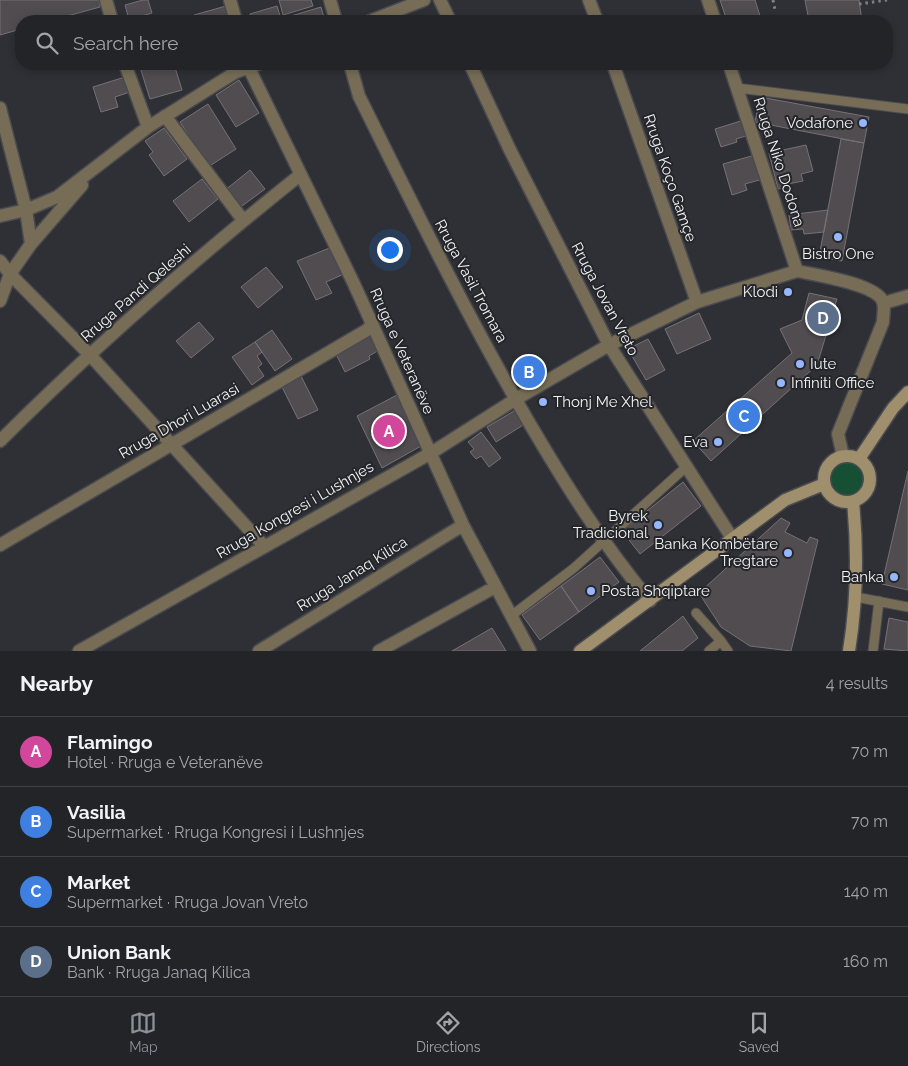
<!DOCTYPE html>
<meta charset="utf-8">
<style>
:root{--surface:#232428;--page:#2b2c30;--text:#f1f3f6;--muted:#a3a4a8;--line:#404145;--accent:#8c9099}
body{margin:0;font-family:Raleway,sans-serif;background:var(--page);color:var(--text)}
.you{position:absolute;left:389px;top:249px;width:18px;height:18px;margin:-12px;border:4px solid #fff;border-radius:50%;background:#1a73e8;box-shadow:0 0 0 8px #1a73e833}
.badge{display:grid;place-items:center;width:32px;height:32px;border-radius:50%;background:var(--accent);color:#fff;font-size:16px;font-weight:700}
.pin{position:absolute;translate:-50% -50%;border:2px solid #fff;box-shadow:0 1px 5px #0006}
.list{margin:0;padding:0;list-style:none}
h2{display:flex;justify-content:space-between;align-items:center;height:65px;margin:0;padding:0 20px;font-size:21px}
h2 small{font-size:16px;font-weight:400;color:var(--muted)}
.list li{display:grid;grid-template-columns:32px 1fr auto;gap:15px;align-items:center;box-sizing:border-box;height:70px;padding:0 20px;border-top:1px solid var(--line)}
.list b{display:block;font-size:19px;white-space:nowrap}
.list p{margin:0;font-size:16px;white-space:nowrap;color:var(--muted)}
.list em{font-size:16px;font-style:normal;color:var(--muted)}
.icon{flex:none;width:28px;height:28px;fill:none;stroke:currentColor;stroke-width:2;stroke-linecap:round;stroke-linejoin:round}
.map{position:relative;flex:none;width:908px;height:651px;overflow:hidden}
.search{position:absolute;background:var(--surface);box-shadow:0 2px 8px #0003;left:15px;right:15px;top:15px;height:55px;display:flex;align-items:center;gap:12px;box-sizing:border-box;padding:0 18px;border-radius:20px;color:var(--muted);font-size:19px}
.sheet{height:345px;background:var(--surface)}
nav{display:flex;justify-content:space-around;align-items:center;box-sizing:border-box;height:70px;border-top:1px solid var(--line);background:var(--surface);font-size:14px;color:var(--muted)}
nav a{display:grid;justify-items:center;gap:2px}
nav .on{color:var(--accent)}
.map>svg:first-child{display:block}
</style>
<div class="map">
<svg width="908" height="651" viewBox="0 0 908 651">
<rect width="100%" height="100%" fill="#2f3035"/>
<path fill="#174f34" d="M831 479a17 17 0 1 1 34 0a17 17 0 1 1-34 0Z"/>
<path fill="#504c50" stroke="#767176" d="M0,0H99L100,7L49,21H21V29L0,35Z
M143,0H148L152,13L129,20L125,5Z
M279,0H311L313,6L283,15Z
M720,0H755L760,16L743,21H727Z
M805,0H859L862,21H809Z
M226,6L229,16L220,19V21H196L194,15Z
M277,6L281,19L321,7L325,21H252L250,14Z
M139,64H174L182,90L150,99Z
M125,77L130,92L115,97L118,107L101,112L93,87Z
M239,80L259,113L236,127L216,95Z
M760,97L869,117L864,143L755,122Z
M208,104L236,149L208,167L180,122Z
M744,120L749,135L736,139L737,142L721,147L715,129Z
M164,128L187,159L164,176L149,155L153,152L145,141Z
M841,139L864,143L842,261L819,257Z
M806,145L813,171L801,174L803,181L788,184V187L778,189L769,153Z
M755,155L763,179L745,184L747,190L732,195L723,164Z
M250,170L265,189L238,209L224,191Z
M202,179L218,199L189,222L173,201Z
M828,210L824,232L804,234L803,229L791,230L789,215Z
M332,247L344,274L326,282L332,293L316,300L297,261Z
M266,267L283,287L258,308L241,287Z
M809,293L837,299L817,365L711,461L693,441L792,353L780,329L802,320Z
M699,313L711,339L677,354L665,329Z
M199,322L214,339L191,358L176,341Z
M272,330L292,359L275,371L255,342Z
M372,335L379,350L369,356L370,359L345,372L336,354Z
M648,339L665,370L646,380L628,349Z
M255,342L262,352L257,356L262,364L258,367L264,376L252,385L232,357Z
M301,376L318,410L298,419L282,387Z
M397,395L421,446L382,468L357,416Z
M519,408L528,422L496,442L487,427Z
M481,432L501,458L489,467L481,456L476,459L470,452L474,449L468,442Z
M908,471V590L882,584Z
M683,482L701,506L640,554L622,531Z
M781,518L790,523L785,532L807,543L810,537L818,540L791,651L750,646L721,627L699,593Z
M600,557L619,582L579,612L561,586Z
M561,586L579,612L540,640L522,615Z
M683,616L698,638L682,651H640Z
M889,618L908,622V651L884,649Z
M492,628L506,651H452Z"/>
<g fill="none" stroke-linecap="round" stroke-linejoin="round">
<g stroke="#4a4b50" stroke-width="11">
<path id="service" d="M737,88L908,109
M856,597L908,607
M696,613L721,641L709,651
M511,616L574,568L686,467
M721,641L728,651
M873,651L879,601"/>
</g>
<g stroke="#4a4b50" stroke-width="15">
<path id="pedestrian" d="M884,303L908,296"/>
</g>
<g stroke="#4a4b50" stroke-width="15">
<path id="minor" d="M106,0L112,21
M230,0L236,21
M330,0L336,21
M440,0L450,21
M589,0L597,21
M708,0L715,21
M370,21L424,0
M125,64L148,127
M247,64L354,284L463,525L530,651
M350,64L359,96C413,205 466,314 527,419C565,484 602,543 650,601
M470,64L510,150L609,345L732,538
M613,64L697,302
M729,64L797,271
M0,108L26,210L31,244L10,274L0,301
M165,116L243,220
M0,216L26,210L57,197L148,127L236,72L258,64
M31,244L82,185
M0,261L10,274L90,355L264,546
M797,271C816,275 877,284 883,302C885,308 883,316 883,322L838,434L843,456
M0,441C94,347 196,258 300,175
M0,545L367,330L372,324
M79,651L431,453L516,399L609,345L697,302L797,271
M259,651L463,525
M379,651L495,587"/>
</g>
<g stroke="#4a4b50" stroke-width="15">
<path id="secondary" d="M824 479a23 23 0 1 1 46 0a23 23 0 1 1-46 0Z
M859,459L893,408L908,392
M580,651L785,500L824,484
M849,651C857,601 858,552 853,502"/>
</g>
<path stroke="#7f8084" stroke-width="3" stroke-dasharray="2.5 4" stroke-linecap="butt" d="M773,0L775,10
M859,4L887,0"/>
<use href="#service" stroke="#776d57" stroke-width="9"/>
<use href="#pedestrian" stroke="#776d57" stroke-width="12"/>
<use href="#minor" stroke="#776d57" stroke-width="12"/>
<use href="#secondary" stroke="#9f8f6c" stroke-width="12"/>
</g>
<g fill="#96b6fd" stroke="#25262a" stroke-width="2">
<circle cx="863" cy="123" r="5"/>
<circle cx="838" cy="237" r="5"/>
<circle cx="788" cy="292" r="5"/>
<circle cx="800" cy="364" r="5"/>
<circle cx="781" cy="383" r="5"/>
<circle cx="543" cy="402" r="5"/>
<circle cx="718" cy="442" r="5"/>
<circle cx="658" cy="525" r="5"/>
<circle cx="788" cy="553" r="5"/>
<circle cx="894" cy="577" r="5"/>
<circle cx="591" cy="591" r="5"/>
</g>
<g text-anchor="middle" stroke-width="4" stroke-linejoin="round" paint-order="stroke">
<g font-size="15" fill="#f2f2f5" stroke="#25262a" text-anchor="end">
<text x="853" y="128">Vodafone</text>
<text x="838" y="259" text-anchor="middle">Bistro One</text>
<text x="778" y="297">Klodi</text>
<text x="810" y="369" text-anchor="start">Iute</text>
<text x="791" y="388" text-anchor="start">Infiniti Office</text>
<text x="553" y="407" text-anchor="start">Thonj Me Xhel</text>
<text x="708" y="447">Eva</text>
<text x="648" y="521">Byrek<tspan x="648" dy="17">Tradicional</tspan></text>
<text x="778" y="549">Banka Kombëtare<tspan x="778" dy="17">Tregtare</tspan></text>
<text x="884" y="582">Banka</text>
<text x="601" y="596" text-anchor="start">Posta Shqiptare</text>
</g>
<g font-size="15" fill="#f2f2f5" stroke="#25262a">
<text transform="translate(779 162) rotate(72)" y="5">Rruga Niko Dodona</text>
<text transform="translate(670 178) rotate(71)" y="5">Rruga Koço Gamçe</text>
<text transform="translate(471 281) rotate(62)" y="5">Rruga Vasil Tromara</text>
<text transform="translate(136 293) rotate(-41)" y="5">Rruga Pandi Qeleshi</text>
<text transform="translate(605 299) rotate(62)" y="5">Rruga Jovan Vreto</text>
<text transform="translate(402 351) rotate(66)" y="5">Rruga e Veteranëve</text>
<text transform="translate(179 421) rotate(-30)" y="5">Rruga Dhori Luarasi</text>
<text transform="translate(295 510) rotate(-30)" y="5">Rruga Kongresi i Lushnjes</text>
<text transform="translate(352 574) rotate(-32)" y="5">Rruga Janaq Kilica</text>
</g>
</g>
</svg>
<div class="you"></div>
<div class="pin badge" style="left:389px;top:431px;background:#d1479c">A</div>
<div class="pin badge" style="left:529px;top:372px;background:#3f7fe0">B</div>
<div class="pin badge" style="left:744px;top:416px;background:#3f7fe0">C</div>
<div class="pin badge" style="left:823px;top:318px;background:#5c6f8a">D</div>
<div class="search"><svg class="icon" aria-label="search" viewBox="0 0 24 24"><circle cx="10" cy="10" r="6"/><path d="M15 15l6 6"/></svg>Search here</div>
</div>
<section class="sheet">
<h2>Nearby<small>4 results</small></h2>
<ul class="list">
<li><span class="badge" style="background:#d1479c">A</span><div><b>Flamingo</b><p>Hotel · Rruga e Veteranëve</p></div><em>70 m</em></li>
<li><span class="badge" style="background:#3f7fe0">B</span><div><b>Vasilia</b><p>Supermarket · Rruga Kongresi i Lushnjes</p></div><em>70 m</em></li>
<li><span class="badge" style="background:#3f7fe0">C</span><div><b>Market</b><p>Supermarket · Rruga Jovan Vreto</p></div><em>140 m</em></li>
<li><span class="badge" style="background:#5c6f8a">D</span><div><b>Union Bank</b><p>Bank · Rruga Janaq Kilica</p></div><em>160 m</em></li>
</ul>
</section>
<nav>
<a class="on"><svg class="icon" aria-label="map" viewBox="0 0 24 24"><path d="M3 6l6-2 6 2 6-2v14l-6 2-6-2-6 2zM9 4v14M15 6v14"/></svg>Map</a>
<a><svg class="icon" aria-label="directions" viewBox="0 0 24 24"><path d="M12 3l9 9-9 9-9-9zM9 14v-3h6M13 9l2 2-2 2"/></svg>Directions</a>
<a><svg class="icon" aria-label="saved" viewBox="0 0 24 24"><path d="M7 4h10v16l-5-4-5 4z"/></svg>Saved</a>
</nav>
